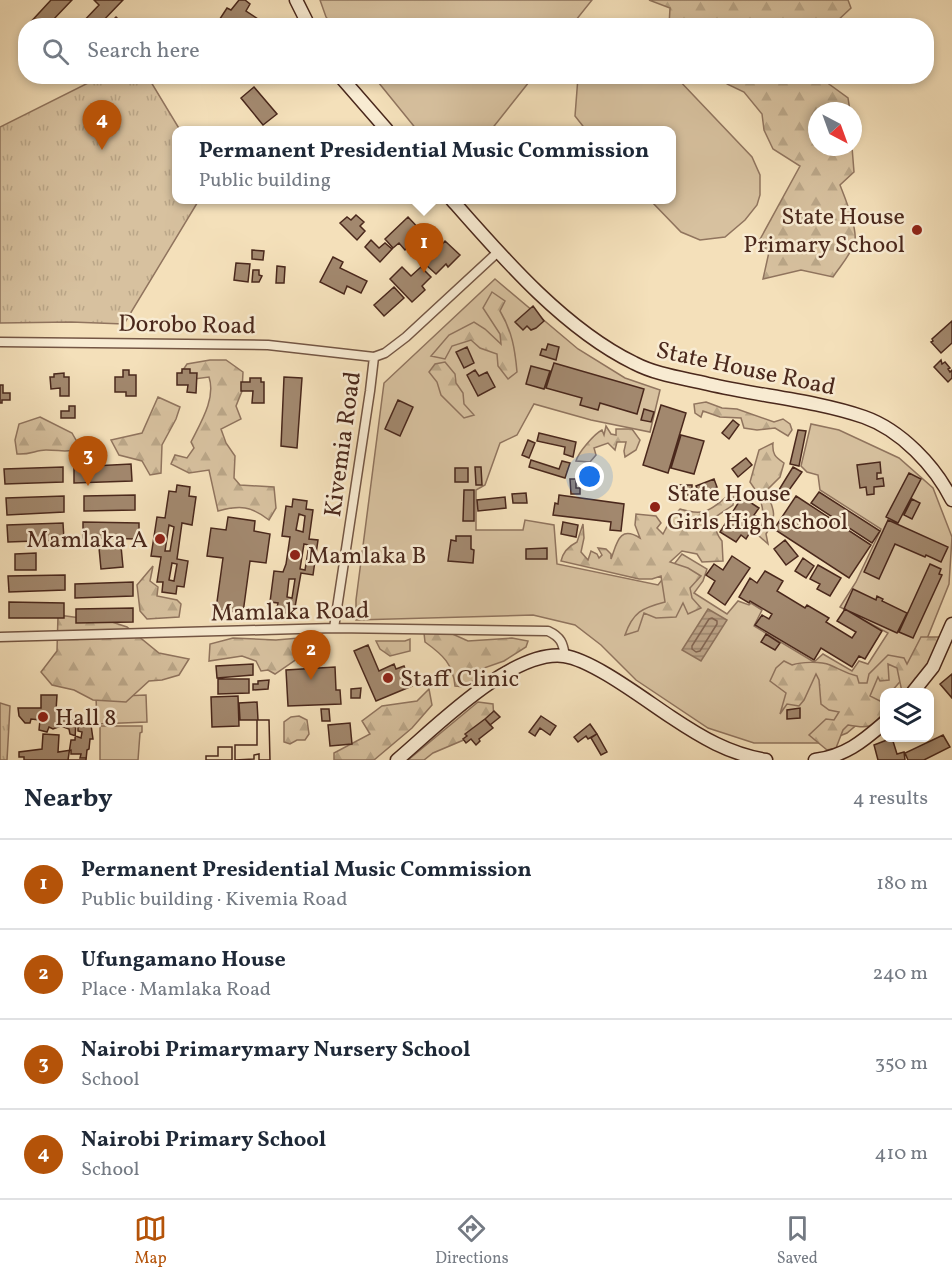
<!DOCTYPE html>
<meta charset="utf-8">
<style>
:root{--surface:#fff;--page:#f2f2f3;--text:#1f2937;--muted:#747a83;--line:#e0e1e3;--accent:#b45309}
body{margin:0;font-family:Vollkorn,serif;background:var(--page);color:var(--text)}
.controls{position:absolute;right:18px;bottom:18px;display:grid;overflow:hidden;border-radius:12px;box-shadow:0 3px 9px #0003}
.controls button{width:54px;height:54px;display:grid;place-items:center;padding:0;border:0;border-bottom:2px solid var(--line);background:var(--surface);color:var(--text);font:30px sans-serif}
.compass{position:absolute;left:808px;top:102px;width:54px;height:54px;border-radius:50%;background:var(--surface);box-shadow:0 3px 9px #0003;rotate:139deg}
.you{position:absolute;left:590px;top:477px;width:21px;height:21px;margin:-15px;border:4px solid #fff;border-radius:50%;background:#1a73e8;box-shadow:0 0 0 9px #1a73e833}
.badge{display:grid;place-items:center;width:39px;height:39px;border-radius:50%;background:var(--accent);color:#fff;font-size:20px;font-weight:700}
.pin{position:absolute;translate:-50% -50px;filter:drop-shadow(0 2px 3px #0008)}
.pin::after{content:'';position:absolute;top:32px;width:21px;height:18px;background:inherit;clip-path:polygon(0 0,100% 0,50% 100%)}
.popup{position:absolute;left:172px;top:126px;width:504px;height:78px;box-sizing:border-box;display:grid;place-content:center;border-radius:12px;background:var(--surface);filter:drop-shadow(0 2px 4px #0005);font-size:20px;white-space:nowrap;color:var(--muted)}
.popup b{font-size:22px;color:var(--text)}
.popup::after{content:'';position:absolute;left:50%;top:100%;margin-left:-12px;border:12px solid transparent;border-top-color:var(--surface)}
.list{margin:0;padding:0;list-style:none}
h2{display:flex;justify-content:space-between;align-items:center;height:78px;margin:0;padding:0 24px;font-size:26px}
h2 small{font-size:20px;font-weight:400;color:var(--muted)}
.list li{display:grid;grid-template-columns:39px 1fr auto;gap:18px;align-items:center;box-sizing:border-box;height:90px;padding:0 24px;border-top:2px solid var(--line)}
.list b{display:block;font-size:22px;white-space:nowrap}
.list p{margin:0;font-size:20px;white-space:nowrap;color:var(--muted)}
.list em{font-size:20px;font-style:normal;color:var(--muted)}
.icon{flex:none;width:33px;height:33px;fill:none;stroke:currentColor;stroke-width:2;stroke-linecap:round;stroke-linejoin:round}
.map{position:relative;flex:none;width:952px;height:760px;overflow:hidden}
.search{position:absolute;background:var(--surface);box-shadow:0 3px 9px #0003;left:18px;right:18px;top:18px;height:66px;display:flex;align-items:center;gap:15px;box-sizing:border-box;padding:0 21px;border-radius:24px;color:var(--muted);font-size:22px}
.sheet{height:438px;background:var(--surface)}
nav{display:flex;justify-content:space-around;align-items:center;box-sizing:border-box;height:84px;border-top:2px solid var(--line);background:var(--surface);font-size:16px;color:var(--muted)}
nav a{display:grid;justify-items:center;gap:3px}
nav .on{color:var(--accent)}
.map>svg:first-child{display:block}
</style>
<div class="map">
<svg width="952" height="760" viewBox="0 0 952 760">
<defs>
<pattern id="forest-firs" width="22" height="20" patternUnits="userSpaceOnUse" patternTransform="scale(1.5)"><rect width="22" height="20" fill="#d7c19f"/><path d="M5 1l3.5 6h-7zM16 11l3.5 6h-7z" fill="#baa688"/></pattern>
<pattern id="park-tufts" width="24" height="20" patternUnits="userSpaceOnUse" patternTransform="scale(1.5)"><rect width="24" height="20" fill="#d7c19f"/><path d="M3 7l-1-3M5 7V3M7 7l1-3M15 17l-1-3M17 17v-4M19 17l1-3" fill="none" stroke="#baa688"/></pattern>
<pattern id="water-rules" width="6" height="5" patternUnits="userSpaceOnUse" patternTransform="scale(1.5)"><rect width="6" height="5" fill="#baa184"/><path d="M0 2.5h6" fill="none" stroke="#99836b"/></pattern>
</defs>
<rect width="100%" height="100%" fill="#f4e0ba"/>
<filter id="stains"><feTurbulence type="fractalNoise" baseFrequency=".00333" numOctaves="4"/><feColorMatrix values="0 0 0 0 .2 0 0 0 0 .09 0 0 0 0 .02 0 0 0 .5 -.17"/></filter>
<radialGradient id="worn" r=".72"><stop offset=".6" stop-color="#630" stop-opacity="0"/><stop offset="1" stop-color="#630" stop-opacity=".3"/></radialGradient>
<path fill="#d7c19f" stroke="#90745e" stroke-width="1.5" d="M320,0H592L572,25L333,26L326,17Z
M374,77H533L491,130H417Z
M578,77H676L752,157L760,175V195L757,205L745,220L725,237L700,240L681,232L650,200H672V130H586L575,116Z
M495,279L578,349L625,378L660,390L650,432L591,420L534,404L517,435L500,443L485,485L476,490V530H523L525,520L554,525L557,564L658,585L682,554L707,569L703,581L694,593L727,614L738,601L749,605L751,603L762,610L754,626L814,662L823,654L852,671L859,661L868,664L888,633L840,607L856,582L881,529L820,490L818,475L807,472L801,466L811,424L839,430L899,458L933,488L952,537L949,584L918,661L891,692H884V700L880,705L847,733L822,743H754L708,728L636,680L601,645L575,625L533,615L356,620V600L384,383Z
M146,695L147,722L97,724L96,697Z
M100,726H142V732L140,733L138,760H100Z"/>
<path fill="url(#forest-firs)" stroke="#90745e" stroke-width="1.5" d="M649,0H848L851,8L835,23L837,25L669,26L670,8Z
M724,77H850L829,84L848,98L850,111H817V147H852L854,172L840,185C845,198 857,226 855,240C852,254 840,266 833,277L801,270L763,279L769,252L758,243L800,166L773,149L764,130L762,114L744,92L727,84Z
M492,292L505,301L500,311C512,331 515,349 517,372L508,379L498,366L497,354L480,348L471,340L452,346L445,359L431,356L449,335L474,322L485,329L501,344L500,334L483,308Z
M210,360H226L243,372L242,391L236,406L241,419L221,429L226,443L235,456L234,478L240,485L274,487L276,508L269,520C251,506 240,505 218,511L209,470L189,473L171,464L175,455L187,458L194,448L191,442C201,422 216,398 209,377L194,379L179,376L187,364Z
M445,362L455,374L456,383L463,393L464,404L474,415L464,418L441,395L437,382L429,372L435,364Z
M158,397L180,407L176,419L162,445L161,473L150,475L142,461L119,455L111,440L142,433Z
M706,402L722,408L737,409L774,422L783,419L790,424L792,430L788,436L775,428L757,430L744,428L741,418L720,417L703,411L701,417L695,413L694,404Z
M40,417L72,433L81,449C65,453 61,450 46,450C36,450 30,455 17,454L15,440L19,424Z
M606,426L611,434L616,435V429H632L640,440L636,450L625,457L624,451L626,442H617L615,450L608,443L594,448L596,455L590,462L576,461C578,453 594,434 602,430L604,435Z
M773,443C772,454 775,457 784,463L780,477L766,491C774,510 778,515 766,534L768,544L758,535C766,513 764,501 750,482L759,450Z
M734,491L733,505L711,520C716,528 716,534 722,541L723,561L702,562L697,554L682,551L670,562L688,568L701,576L690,588L692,598L701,608L688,614L683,603L676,617L656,618L644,613L638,631L625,635C633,612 642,608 665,602L661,576L652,579H639L561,561C563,552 569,546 577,542L583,524L584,538L581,552L588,560L591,551L597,554L599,558L602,555L598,548L606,549L611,554V559C617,543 619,525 640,538L635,525L636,514L656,516L661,523L657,528L663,534L671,519L680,509C709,518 712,507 734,491Z
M153,566L150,581L158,587L157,596L177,600L181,604L179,617L147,619L140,611L137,585Z
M58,615L112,622L127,627L159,653L189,659L179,675L162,680L149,681L126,702L93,700L74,690L52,685L41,672L57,651Z
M448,632L468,641L512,638L528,641L526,647L504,661L481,669L475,679L465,687L455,686C453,664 443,655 425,642L424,633Z
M921,637H943C934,658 922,676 907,692H902L897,668L888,664L889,680L880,681L878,677L870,696L884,703V712C871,728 869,729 848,725L843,730L836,748L827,750L809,735L826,719L834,720L839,712L829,710L821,704L819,680L816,674L804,700L799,706L787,704L780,714L786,693L770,681L776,668L784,661L792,665C801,662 820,661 830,665C840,669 844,673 857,676L859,683H867L869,674L888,655L904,658L907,664Z
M233,638L276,640L299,638L305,646L304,654L275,674L268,670L261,671L256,661L242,656L209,661L210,644Z
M410,639V651L390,656L380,649L376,641H405Z
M429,689L432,705L412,728L374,760H334V753L370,734L362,721L382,706L417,701Z
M478,702L493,704L494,720L466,739L433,753L424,760H408Z
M299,716L307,720L309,734L305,740H297L290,744L284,742V722L291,717Z"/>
<path fill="url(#park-tufts)" stroke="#90745e" stroke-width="1.5" d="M100,77H148L180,130H177V200H199L124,324L71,322L0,323V127Z
M0,703L10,706L7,760H0Z"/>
<path fill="url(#water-rules)" stroke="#8d715a" stroke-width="1.5" d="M708,609L727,620L701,661L682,650Z"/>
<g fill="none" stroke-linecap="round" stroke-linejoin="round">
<path stroke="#826450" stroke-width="1.5" d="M712,618L717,621V624L700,651L696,652L692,649V646L709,619Z"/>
</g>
<path fill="#a2886e" stroke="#4a281c" stroke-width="1.5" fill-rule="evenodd" d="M51,0H72L50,23L52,26H27Z
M94,0H123L98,26H79L99,5Z
M239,0H245L250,4L246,11L261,21L258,26H252L243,20L239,26H203L207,19L216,25L227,8L231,10Z
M116,17L125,26H100L104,22L108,25Z
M254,87L277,114L263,125L241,98Z
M356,215L364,222L360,226L365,231L357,240L340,223L347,217L351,220Z
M408,217L423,233L405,250L399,243L393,248L385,239Z
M371,240L379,248L385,243L392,249L380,262L365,247Z
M445,241L460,255L448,267L446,264L436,274L425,264Z
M252,250L264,251L263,260L252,259Z
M333,257L343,262L340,268L367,281L361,293L347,286L344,294L320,282Z
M236,263L250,264L248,282L234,280Z
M277,266L285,267L284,283H276Z
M402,267L411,276L421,267L431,277L422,286L425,290L412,302L390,279Z
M253,270H259V275L262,276L259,282H252Z
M394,287L404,298L384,316L374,305Z
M533,306L544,321L536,328L531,330L527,326L523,330L515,322Z
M952,321V343L941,353L931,342L933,341L932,339Z
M548,344L559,347L556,360L540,355L542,349L546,350Z
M467,347L474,363L464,368L456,352Z
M941,360L942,364L945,362L950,368L948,369L950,372L952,370V378L948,382L934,367Z
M554,363L644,389L637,414L600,403L598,410L580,405L582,398L546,388Z
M531,366L550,371L544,389L526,384Z
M182,369H190V373H197L196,393L187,392L188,385H177V373H182Z
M123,370H129V375H136V396H126V392H115V377H123Z
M475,370L479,376L487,372L495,387L478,396L467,375Z
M64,373V377H69V396H60V388L51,389L50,377H54V374Z
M284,377L302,378L297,448L281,446Z
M250,378H261V382H264V403H252L253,391H241V382H250Z
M0,385H3V393H10V400H2V403H0Z
M398,400L413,407L400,436L385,429Z
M661,405L686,413L668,473L643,465Z
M69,406H75V418H61V411H69Z
M644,409L654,412L651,422L641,420Z
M733,420L739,425L729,439L722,433Z
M798,430L806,431L799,466L790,464Z
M539,433L576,442L573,457L564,454L565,447L537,441Z
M681,435L704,441L694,474L671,468Z
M528,440L535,443L529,458L522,455Z
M746,458L752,465L738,477L732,469Z
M531,460L559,469L562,461L570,463L565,478L529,467Z
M880,462L881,473H877V479L883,478L884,486L874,487V494L867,495L866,487L860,488L857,465Z
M131,464L132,481L74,483V467Z
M63,467V482L5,484L4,469Z
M475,467H481L482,485H476Z
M793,467L802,472L784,497L777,493Z
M455,468H468V482H455Z
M909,473L921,479L898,523L886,517Z
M570,479H576V488H580V494H571Z
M714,479L717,487L699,494L696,486Z
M177,485L190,487L189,496L196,497L192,525L182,523L177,559L188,561L184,587L177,586L176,594L162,592L163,582H157L161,557L151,556L157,517L165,518L169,491L176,492ZM169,525L174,527L170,551H165ZM172,563L177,564L174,581L169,580Z
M675,485H692V495H676Z
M464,490H474V521H463Z
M819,492L880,531L872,543L811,503Z
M526,493L527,503H513L512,494Z
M135,495V510L84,511V496Z
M559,495L624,504L621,531L610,530L611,522L553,515L555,503L558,504Z
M64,496V512L7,515L6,498Z
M796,496L871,545L849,578L774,529Z
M505,497L506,508L478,511L477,500Z
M742,497L759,508L754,515L759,518L746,539L741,535L736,542L720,532Z
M293,499L307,501L306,509L313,510L309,539L318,540L313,575L301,573L295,607L287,605L286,613L276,612L278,603L270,602L274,571L283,572L286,564L290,537L282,536L286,506L292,507ZM299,514L305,516L303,532L296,530ZM304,544L309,545L305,570L300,569ZM289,579H295L292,598L287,597Z
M912,499L920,503L912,519L904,515Z
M228,517L255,521L254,531L270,534L266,563L250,561L243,613L216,609L223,558L207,556L211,528L226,530Z
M888,520L948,547L941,562L926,555L925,557L895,544L879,579L864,572Z
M83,522L139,523V539L83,538Z
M563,522L578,525L576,537L561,534Z
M63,523L64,540L8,542L7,525Z
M456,536H471V549L474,550L473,563L448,561L451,540L456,541Z
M785,540L798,556L786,565L774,549Z
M121,546L123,567L101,569L99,548Z
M547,548V559H526V549Z
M36,553V570H15V554Z
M732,556L750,568L725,605L708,593L715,581L706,575L714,564L723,570Z
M803,558L814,566L806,578L795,571Z
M930,564L941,569L939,574L942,575L913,638L899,632Z
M818,565L841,578L830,596L817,589L820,584L810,579Z
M765,571L783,581L777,591L805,608L807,605L829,618L826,622L852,638L856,632L837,621L845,609L882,631L865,659L859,656L852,667L821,648L814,660L755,625L762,615L769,619L772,614L750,601L749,603L739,597L750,578L757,583Z
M65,575V590L9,592L8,576Z
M133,582V596L75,598V584Z
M853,589L876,600L877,596L883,599L882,601L907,613L897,633L844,609Z
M9,602L64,603V618H9Z
M133,608V622L76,623V609Z
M766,634L780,643L775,650L761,642Z
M368,645L379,671L394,664L396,669L404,666L412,686L376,701L354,651Z
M253,664V675L217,678L216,666Z
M335,667L336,690H340L341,704L288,706L286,670Z
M952,674V698L940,684Z
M218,679H249V693L218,694Z
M269,680L268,689L253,690V684H258V681Z
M361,688L360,698H351V689Z
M41,695H57L56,711L60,715L66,716V719L74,720V724L78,726V731L82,732L81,738L70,734L69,729L61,726L53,729L49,727L47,732L39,730L40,720L31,719L30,723H25L19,716L18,708H41Z
M238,696L239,726L212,727L211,697Z
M257,702L258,720H240L239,703Z
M800,708V718L787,719V710Z
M321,709H329L330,721H322Z
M494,711L500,717L490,725L485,719Z
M541,716L556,726L550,735L540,728L535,736L529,732Z
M485,719L493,728L479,739L480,741L476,745L471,739L466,743L463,739L467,736L465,734Z
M76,720L87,721L86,725H91L93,739H90L89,749L87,750L86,760H68L71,740H75Z
M257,720H269L270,760H259V754L254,755V759L235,760V745H257Z
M257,720H269L270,760H259V754L254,755V759L235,760V745H257Z
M350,723L352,744L330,746L328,725Z
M590,724L597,734L588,739L586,736L578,742L574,737Z
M43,734L59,735L58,752L71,750V754H81L80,758H86V760H24V757H19V752L42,749Z
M597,734L607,752L601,755L591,738Z
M943,735L950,747L924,760H908L905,753Z
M892,738L897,754L904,752L905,760H878L874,745Z
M218,747H232V760H206V756H218Z
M218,747H232V760H206V756H218Z"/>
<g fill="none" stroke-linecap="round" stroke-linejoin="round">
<g stroke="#745644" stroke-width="11">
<path id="street" d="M0,342L268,345L374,357L385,353L406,337L499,251
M334,628L370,391L374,357
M0,637L334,628L548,631C561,637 563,643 565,656"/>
</g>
<g stroke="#4a281c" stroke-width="15">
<path id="secondary" d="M296,0L309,26
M340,76L387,130
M452,200C502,257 564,329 634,363C657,375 683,378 708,384C759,396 814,400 864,417C901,430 935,466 952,500
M913,692L933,667L952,624
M397,760C435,728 512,649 564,656C593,660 645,700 671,717C701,737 729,754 766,760
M815,760C845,756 862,742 884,723"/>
</g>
<use href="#street" stroke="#f8ebd2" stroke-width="8"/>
<use href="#secondary" stroke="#f8ebd2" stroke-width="12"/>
</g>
<g fill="#8f2418" stroke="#f8ebd2" stroke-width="2">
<circle cx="917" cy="230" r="6"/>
<circle cx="655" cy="507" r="6"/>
<circle cx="160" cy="539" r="6"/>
<circle cx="295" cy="555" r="6"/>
<circle cx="388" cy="678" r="6"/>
<circle cx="43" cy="717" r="6"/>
</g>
<g text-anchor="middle" stroke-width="5" stroke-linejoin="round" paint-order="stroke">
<g font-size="24" fill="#4a281c" stroke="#f8ebd2" text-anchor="start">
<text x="905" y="224" text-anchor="end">State House<tspan x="905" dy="28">Primary School</tspan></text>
<text x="667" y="501">State House<tspan x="667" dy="28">Girls High school</tspan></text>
<text x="148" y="547" text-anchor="end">Mamlaka A</text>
<text x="307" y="563">Mamlaka B</text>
<text x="400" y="686">Staff Clinic</text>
<text x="55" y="725">Hall 8</text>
</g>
<g font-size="24" fill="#4a281c" stroke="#f8ebd2">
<text transform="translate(187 324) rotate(1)" y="8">Dorobo Road</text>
<text transform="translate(746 368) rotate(12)" y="8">State House Road</text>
<text transform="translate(342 444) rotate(-82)" y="8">Kivemia Road</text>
<text transform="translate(290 611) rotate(-1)" y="8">Mamlaka Road</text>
</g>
</g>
<rect width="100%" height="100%" filter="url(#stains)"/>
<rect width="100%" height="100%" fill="url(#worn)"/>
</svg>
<div class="controls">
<button><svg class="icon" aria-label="layers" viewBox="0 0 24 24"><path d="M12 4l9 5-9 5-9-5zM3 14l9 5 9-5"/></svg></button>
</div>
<svg class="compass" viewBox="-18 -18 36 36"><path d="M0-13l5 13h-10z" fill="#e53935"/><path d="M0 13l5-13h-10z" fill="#747a83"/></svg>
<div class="you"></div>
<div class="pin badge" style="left:424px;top:273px">1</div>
<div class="popup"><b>Permanent Presidential Music Commission</b>Public building</div>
<div class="pin badge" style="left:311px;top:680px">2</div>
<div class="pin badge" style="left:88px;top:486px">3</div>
<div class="pin badge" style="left:102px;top:150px">4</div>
<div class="search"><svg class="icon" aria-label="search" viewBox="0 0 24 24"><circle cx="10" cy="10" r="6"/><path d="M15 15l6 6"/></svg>Search here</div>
</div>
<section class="sheet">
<h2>Nearby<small>4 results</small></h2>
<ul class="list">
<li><span class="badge">1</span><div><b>Permanent Presidential Music Commission</b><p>Public building · Kivemia Road</p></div><em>180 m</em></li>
<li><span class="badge">2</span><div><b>Ufungamano House</b><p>Place · Mamlaka Road</p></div><em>240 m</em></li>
<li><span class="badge">3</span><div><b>Nairobi Primarymary Nursery School</b><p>School</p></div><em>350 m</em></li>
<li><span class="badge">4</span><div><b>Nairobi Primary School</b><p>School</p></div><em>410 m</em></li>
</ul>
</section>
<nav>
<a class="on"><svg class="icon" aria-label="map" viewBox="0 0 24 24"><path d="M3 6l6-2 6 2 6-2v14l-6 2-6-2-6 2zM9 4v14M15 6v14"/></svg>Map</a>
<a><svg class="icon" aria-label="directions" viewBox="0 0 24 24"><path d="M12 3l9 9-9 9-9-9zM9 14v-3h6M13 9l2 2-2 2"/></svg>Directions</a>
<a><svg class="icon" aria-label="saved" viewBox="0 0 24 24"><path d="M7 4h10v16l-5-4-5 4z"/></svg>Saved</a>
</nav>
